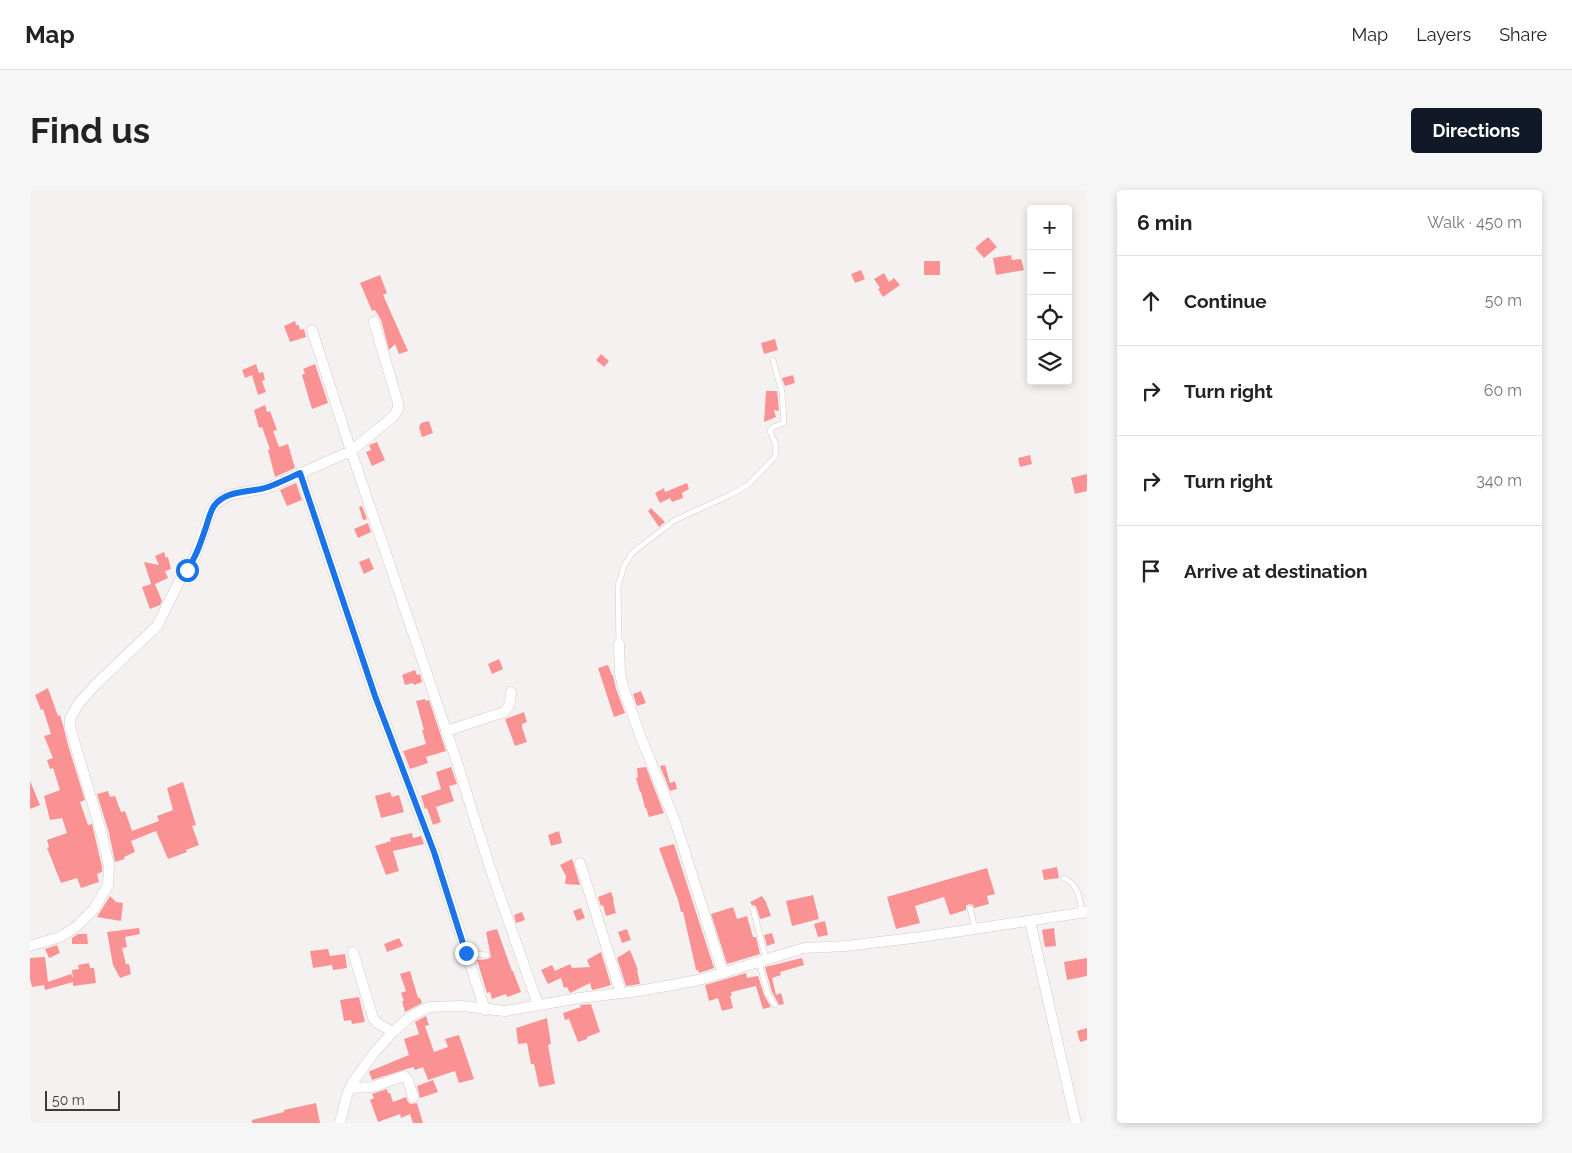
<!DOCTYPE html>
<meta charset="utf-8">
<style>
:root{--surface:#fff;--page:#f6f6f6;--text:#222;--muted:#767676;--line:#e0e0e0;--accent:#111827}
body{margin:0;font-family:Raleway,sans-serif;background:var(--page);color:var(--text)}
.controls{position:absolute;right:15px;top:15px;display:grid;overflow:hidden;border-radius:5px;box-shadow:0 2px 8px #0003}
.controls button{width:45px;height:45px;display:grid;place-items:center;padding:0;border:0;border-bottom:1px solid var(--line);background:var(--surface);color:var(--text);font:25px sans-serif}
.scale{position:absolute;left:15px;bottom:12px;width:75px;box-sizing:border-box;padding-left:5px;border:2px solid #3d3b3b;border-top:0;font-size:14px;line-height:18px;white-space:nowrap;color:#3d3b3b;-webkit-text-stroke:4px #f6f1f1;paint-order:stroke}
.stop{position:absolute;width:15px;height:15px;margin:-11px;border:4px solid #1a73e8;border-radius:50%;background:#fff}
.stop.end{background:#1a73e8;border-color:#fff;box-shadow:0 1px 5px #0008}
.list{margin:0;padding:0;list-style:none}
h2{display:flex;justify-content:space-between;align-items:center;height:65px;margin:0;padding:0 20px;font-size:21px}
h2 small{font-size:16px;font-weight:400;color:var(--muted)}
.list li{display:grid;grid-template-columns:32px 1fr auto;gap:15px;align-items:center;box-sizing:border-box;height:90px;padding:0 20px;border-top:1px solid var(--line)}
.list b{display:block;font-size:19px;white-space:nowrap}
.list em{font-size:16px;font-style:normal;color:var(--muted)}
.icon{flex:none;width:28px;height:28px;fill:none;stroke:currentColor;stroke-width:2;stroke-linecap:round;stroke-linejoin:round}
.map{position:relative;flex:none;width:1057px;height:933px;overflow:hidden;border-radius:5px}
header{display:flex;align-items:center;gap:30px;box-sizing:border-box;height:70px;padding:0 25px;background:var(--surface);border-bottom:1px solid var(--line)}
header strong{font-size:24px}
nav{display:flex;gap:28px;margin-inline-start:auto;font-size:18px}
.intro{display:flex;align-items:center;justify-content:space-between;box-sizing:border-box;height:120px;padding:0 30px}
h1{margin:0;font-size:35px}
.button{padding:12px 22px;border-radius:5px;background:var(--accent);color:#fff;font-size:18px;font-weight:700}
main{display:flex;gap:30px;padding:0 30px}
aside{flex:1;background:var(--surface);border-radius:5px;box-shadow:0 2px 8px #0003}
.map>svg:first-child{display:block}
</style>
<header>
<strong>Map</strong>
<nav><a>Map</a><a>Layers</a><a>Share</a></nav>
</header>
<div class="intro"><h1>Find us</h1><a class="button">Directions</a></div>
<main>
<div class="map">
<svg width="1057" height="933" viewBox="0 0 1057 933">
<rect width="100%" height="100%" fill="#f6f1f1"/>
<path fill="#fa9294" d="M958,47L967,57L954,68L945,58Z
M981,65L982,70L991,69L994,80L966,85L963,68Z
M894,71H910V85H894Z
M831,80L835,89L825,93L821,84Z
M854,83L859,92L864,88L870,95L853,107L848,99L850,98L844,89Z
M350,85L357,103L353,105L378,161L369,164L365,154L359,160L351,130L345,120L342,121L330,93Z
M265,131L266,135H269L270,140L274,139L276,147L260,152L254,136Z
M745,149L748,160L734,164L731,153Z
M571,164L579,171L574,177L566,170Z
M226,174L229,183L233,182L235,190L232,191L236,202L228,205L222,185L215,188L212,180Z
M285,174L298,213L282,219L272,185L275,183L273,179Z
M763,185L765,193L755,196L752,188Z
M736,201H747L749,221L744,220L746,227L734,232Z
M235,215L237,222L240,221L247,240L243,241L249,257L258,254L265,278L245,287L238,260L240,259L232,237L229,238L224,220Z
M399,231L403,243L392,247L389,237L391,233Z
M347,252L355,270L342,276L336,262L341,260L339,255Z
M1000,265L1002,274L990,277L988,268Z
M1057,284V301L1045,304L1041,288Z
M266,293L272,310L257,316L250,300Z
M657,293L659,299L652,303L653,308L642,312L640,308L630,313L625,303L634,298L635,302Z
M332,316L337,329L333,330L329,317Z
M621,318L635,332L629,337L618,321Z
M338,333L341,342L328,348L324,339Z
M134,362L136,368L138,367L141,379L135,381L138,388L125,394L132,411L130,415L120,419L112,397L121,394L114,372L129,375L125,366Z
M339,368L344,379L334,384L329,372Z
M469,469L473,479L462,484L458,474Z
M578,475L582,485H583L586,499L595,523L584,527L568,478Z
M385,480L387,485L390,484L392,492L384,495L383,493L375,495L372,485Z
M18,498L28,526L30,525L33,535L38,555L55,610L50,612L58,635L62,634L72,677V682L67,684L69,692L51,698L47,688L31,693L17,658L19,657L17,650L37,643L32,628L20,630L14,606L30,600L23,578L20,579L17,570L23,568L14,546L21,544L13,519L11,520L5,505Z
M611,501L616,513L607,516L603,504Z
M395,509L396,511L399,510L416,561L396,567L398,573L380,579L373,561L396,554L392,540H394L386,511Z
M494,522L497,532L492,534V537L497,552L485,556L475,529Z
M635,575L640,593L645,591L647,599L640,601L630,576Z
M421,577L427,594L419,596L424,611L406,617L411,632L403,635L397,618L395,619L391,606L411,599L406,582Z
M616,577L634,623L619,627L616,618H615L611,602H610L606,588L608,587L607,578Z
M0,591L10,615L0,619Z
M153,592L166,635L162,636L169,655L156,660L157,662L138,669L126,641L101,651L105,662L94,667L95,669L85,672L79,643L67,604L78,601L80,607L85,606L91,622L95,621L102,641L129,631L127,626L143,620L137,598Z
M360,602L362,607L369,605L374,622L351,628L345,606Z
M529,641L532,653L521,656L518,645Z
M382,643L383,648L391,646L394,654L363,661L369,681L356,685L345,656L361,651L360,648Z
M644,654L684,778L669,783L668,780H666L664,771L653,722H651L648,710L629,658Z
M542,669L543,672L550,695L535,694L536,686L530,675Z
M1027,677L1029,688L1014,690L1012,680Z
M957,678L965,704L957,706L959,714L944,718L943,715L939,714L936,716V720L920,725L914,707L885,716L890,733L866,739L857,707Z
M581,702L584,710L583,711L586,723L576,726L573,715L571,716L568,707Z
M783,705L789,729L762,736L756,711Z
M80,706L86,712L93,713L91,731L67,727Z
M732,706L736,712L741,726L730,729L726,716L722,715L720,712Z
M703,717L707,729L717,726L723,747H726L730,764L697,774L681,724Z
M551,718L555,728L547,731L543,721Z
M492,722L495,730L486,733L484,725Z
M795,731L798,745L788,747L784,734Z
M109,738L110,744L95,747L97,757L92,758L96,774H99L101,784L90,788L83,775L77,742Z
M1024,738L1026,756L1015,757L1012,740Z
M467,739L482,781H483L491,802L477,807L476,804L462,809L460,802L457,803L447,770L458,769L461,767L456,742Z
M597,739L601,750L592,753L588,742Z
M742,743L745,753L737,756L734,745Z
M48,744H57L58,754H42V748Z
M369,748L373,756L357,762L354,754Z
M27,755L30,763L19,768L15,759Z
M298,759L300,766L315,764L317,778L303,780L302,775L283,778L280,761Z
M600,760L608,780H607L610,794L596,796L587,768Z
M571,762L581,795L571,798L562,800L560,793L540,803L537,797L534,798L531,788L518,794L511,780L522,775L525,781L540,774L542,778L560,777L557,770Z
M15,767L18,792L41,784L43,788L42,780L49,779L48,775L59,773L60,778H64L66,793L43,796V792L15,800L14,795L2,797L0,789V768Z
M772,768L774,775L750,782L751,785L742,788L746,805L751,803L754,814L749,815L742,802L735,777Z
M1057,768V786L1037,790L1034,772Z
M380,781L388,808H390L392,813L375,822L372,811H374L371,803L376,801L370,784Z
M716,783L717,788L728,786L734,805L741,817L733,819L726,796L701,802L702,805L700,806L703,818L692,821L688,808L679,811L675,795Z
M329,807L335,832L322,834L321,830L314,831L310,810Z
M561,814L570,842L557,847V849L548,852L539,829L535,830L533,823L551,817L550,815Z
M396,826L399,835L395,836L404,862L418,857L415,849L429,845L444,889L429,893L425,881L398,890L393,877L385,880L383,877L342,890L339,882L340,881L379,865L374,849L389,844L385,832Z
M517,828L521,854L518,855L525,894L509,897L504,874H501L497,853L488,854L486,838Z
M1057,838V850L1050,852L1047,841Z
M403,890L408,902L390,908L387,896Z
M357,899L358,903H360L363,912L376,907L378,912L381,914L387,913L393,933H383L380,924L371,928L370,924L348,932L340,910L344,908L342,904Z
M286,913L290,933H222V930L254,922V920Z"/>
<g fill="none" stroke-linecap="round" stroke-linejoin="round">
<g stroke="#cfcaca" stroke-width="6">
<path id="service" d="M589,454L588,396L594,376L602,363L645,330L700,305L718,295L745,267L746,255L740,241L743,237L754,233L752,202L743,170
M1034,688C1048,694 1050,708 1052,722
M940,718L945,739
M723,719L736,769
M437,763L457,765
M729,772L738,804L745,815"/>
</g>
<g stroke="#cfcaca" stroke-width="11">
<path id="minor" d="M282,140L321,261L364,226L368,219V213L344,132
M270,283L345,506L404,662L455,820
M589,454L590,483L593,497L611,548L645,631L693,783
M416,541L474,522L480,514L481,502
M550,673L591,803
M1000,731L1046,933
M0,756L30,747L46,737L64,719L78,695L79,676L72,645L40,537V529L49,513L67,493L127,436L150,390L165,366L181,321L185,315L191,310L199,305L237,298L321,261L427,572L460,678L508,815
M323,762L343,828L347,833L363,842
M321,898L342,897L374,886L378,890L383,907
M310,933L317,905L323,892L344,863L363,842L381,826L399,817L432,816L475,821L549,808L609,801L669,790L774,758L816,756L891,747L1057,722"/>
</g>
<use href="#service" stroke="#fff" stroke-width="5"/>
<use href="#minor" stroke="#fff" stroke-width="10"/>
</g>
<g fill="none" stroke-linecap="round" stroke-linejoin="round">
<path stroke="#1a73e8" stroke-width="6" d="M157,380C166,367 171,352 176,337C178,331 180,322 184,316C196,299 221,303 238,297C249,293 259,288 270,283L345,506L404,662L436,763"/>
</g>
</svg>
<div class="controls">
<button>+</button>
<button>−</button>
<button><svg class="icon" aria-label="locate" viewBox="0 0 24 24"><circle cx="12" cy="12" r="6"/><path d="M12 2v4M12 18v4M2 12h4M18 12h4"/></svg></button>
<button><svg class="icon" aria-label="layers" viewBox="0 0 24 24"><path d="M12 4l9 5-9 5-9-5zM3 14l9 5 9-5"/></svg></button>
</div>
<div class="scale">50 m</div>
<div class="stop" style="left:157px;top:380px"></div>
<div class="stop end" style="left:436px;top:763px"></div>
</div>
<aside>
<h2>6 min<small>Walk · 450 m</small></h2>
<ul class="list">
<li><svg class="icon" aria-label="ahead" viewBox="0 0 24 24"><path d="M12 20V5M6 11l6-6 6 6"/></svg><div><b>Continue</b></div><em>50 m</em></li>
<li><svg class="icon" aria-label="right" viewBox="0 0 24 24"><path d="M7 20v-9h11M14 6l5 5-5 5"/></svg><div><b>Turn right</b></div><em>60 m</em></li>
<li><svg class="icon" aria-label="right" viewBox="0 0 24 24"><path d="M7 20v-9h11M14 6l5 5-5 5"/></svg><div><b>Turn right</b></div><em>340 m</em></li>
<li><svg class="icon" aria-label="arrive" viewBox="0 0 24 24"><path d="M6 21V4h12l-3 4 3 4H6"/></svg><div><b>Arrive at destination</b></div></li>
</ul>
</aside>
</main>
